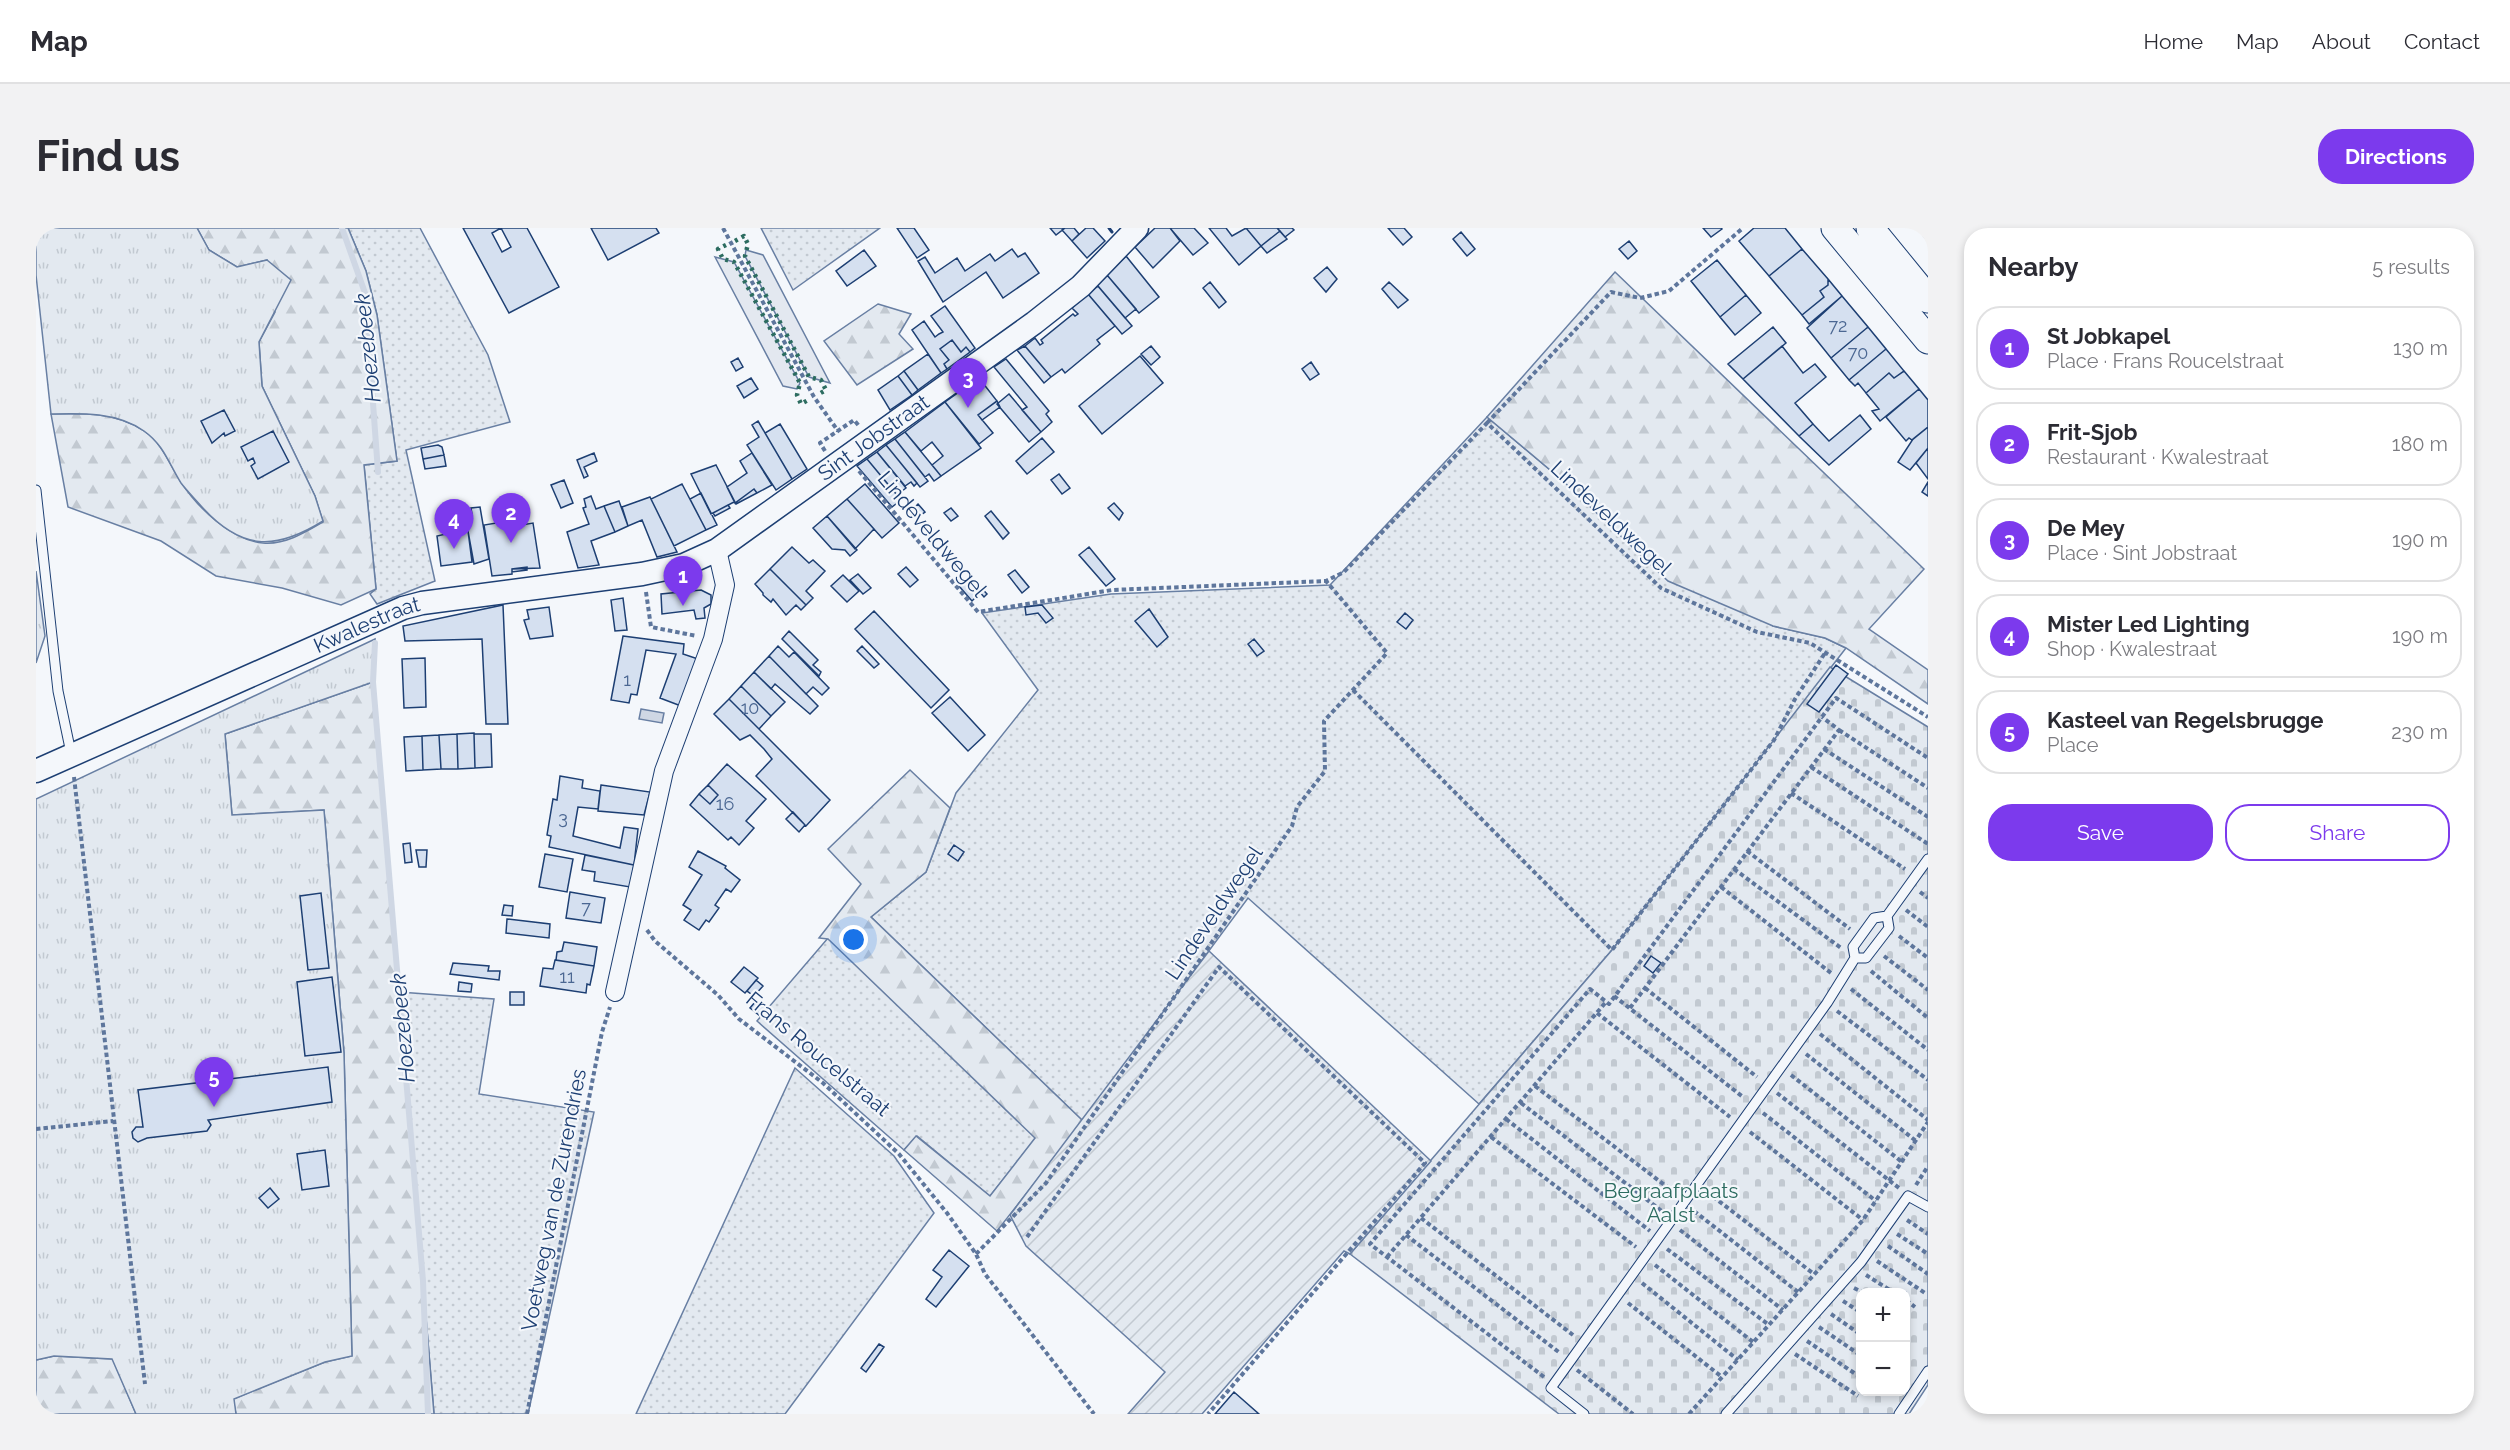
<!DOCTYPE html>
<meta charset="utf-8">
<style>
:root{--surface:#fff;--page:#f2f2f3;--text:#2b2b33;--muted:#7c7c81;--line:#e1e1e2;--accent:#7c3aed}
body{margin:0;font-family:Raleway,sans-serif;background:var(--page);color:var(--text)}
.controls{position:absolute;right:18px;bottom:18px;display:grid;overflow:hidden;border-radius:12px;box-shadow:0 3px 9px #0003}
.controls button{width:54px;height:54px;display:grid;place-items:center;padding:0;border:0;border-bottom:2px solid var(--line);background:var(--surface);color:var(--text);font:30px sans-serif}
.you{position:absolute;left:818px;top:712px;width:21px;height:21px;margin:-15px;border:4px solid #fff;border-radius:50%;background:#1a73e8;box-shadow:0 0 0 9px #1a73e833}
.badge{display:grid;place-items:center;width:39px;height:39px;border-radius:50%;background:var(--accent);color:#fff;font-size:20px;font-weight:700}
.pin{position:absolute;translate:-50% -50px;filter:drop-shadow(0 2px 3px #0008)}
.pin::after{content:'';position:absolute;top:32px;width:21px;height:18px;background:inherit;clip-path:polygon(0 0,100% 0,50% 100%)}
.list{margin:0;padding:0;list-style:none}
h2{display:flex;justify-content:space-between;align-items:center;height:78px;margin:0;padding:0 24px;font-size:26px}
h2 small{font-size:20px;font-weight:400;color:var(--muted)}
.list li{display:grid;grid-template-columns:39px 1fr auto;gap:18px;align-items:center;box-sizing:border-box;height:84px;margin:0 12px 12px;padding:0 12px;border:2px solid var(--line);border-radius:24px}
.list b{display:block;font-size:22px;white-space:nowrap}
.list p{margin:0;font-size:20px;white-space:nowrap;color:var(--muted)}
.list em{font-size:20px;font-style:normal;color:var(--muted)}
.actions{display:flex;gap:12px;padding:18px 24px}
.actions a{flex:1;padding:14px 0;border:2px solid var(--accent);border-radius:24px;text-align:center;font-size:21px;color:var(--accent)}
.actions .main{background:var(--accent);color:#fff}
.map{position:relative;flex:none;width:1892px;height:1186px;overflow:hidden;border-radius:24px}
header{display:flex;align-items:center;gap:36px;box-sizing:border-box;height:84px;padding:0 30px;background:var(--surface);border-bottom:2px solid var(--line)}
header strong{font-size:28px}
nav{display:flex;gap:33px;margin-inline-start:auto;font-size:21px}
.intro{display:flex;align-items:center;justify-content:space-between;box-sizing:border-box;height:144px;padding:0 36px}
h1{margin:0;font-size:42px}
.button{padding:15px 27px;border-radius:24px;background:var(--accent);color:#fff;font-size:21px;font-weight:700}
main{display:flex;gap:36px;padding:0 36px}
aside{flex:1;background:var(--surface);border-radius:24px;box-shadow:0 3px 9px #0003}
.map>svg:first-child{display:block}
</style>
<header>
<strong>Map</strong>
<nav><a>Home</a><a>Map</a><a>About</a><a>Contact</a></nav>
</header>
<div class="intro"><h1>Find us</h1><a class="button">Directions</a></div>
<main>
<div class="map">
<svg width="1892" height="1186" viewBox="0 0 1892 1186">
<defs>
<pattern id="grass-dots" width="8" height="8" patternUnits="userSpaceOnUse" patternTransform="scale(1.5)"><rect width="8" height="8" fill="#e3e9f0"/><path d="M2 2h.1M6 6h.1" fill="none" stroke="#c2c9d1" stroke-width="1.8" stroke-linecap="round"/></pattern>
<pattern id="forest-firs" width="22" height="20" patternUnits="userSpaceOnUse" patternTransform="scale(1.5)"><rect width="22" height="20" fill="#e3e9f0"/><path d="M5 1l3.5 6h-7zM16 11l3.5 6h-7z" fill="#c2c9d1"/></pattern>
<pattern id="cemetery-stones" width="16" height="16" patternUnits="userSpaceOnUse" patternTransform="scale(1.5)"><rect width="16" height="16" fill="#e3e9f0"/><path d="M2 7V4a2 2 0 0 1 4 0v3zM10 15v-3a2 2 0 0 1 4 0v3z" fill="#c2c9d1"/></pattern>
<pattern id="park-tufts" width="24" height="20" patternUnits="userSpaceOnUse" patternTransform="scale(1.5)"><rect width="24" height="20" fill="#e3e9f0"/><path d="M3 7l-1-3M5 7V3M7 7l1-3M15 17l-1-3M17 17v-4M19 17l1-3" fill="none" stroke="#c2c9d1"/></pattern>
<pattern id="garden-furrows" width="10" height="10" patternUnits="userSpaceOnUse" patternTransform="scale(1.5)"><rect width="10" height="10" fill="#e3e9f0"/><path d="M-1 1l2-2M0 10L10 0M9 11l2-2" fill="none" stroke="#c2c9d1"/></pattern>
</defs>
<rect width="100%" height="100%" fill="#f4f7fb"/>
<path fill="url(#grass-dots)" stroke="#687fa3" stroke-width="1.5" d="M312,0H384L452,127L474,194L370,222L399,353L341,376L334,366L340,361L328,237L361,233L341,87L330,43Z
M725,0H844L757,62Z
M1451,189L1526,252L1737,398L1789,410L1810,420L1576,722L1443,876L1212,670L1047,893L835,689L890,644L920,565L1002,462L946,385L1075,366L1294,357Z
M792,710L1000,910L954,968L881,908L868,922L721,793Z
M363,764L458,771L443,866L558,884L492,1186H398Z
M759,840L858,928L898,985L749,1186H600Z"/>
<path fill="url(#forest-firs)" stroke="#687fa3" stroke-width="1.5" d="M161,0H312L330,43L341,87L361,233L328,237L340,361L305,377L246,360L180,348L125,313L32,279L15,186C47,185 81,184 108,203C127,216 133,236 145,254C162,280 195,312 227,315C249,317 270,304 287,294L279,268L226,158L223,114L239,84L231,32L201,39L173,22Z
M1579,44L1888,341L1833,401L1892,442V476L1810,420L1789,410L1737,398L1632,353L1526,252L1451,189Z
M842,76L875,86L863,106L877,121L821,157L788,113Z
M337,454L398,1186H200L197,1171L289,1134L316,1128L308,825L288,582L196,587L189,506Z
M874,542L914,580L890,644L835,689L1047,893L961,1003L868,922L880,908L954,968L999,910L792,711L783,710L825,656L792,621Z
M18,1128L77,1131L100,1186H0V1132Z"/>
<path fill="url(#cemetery-stones)" stroke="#687fa3" stroke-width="1.5" fill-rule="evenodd" d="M1794,439L1892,499V1157L1873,1186H1523L1314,1026L1576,722ZM1824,1064H1870V1164H1824Z"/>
<path fill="url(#park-tufts)" stroke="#687fa3" stroke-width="1.5" d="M0,0H161L173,22L201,39L231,32L255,52L223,114L226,158L279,268L287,293C239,323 205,322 166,279C159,271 151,263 145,255C133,236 128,217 108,203C81,184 46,185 15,186L0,47Z
M0,343L9,408L0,435Z
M339,411L337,454L189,506L196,587L288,582L308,825L316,1128L289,1134L198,1171L200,1186H100L76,1131L18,1128L0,1132V571Z"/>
<path fill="url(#garden-furrows)" stroke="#687fa3" stroke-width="1.5" d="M1173,723L1395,933L1314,1026L1308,1023L1166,1186H1092L1129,1144L990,1018L974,987Z"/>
<path fill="#e3e8f0" stroke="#687fa3" stroke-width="1.5" d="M710,22L727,27L794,155L773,149L709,28Z
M679,29L698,34L764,155L761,161L747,158Z"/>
<path fill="#cfd7e4" stroke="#687fa3" stroke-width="1.5" d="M605,481L628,485L626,495L603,491Z"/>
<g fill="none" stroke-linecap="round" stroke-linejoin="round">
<path stroke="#cfd7e4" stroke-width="6" d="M306,0L329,65L342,244
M339,415L337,454L387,1053L392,1186"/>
</g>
<path fill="#d5e0f0" stroke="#1d3f73" stroke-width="1.5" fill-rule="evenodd" d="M427,0H491L523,59L473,85ZM465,0L475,19L466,24L456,5Z
M555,0H620L623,5L572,32Z
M861,0H878L893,22L881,30Z
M1014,0H1029L1020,7Z
M1029,0H1038L1043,6L1036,13L1026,2Z
M1050,0H1057L1069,13L1051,30L1036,13Z
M1119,0H1134L1144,13L1117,40L1099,19Z
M1134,0H1158L1172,15L1157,27Z
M1173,0H1190L1196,8L1210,0L1225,18L1203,37Z
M1210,0H1241L1244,3L1225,18Z
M1241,0H1256L1258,2L1249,9Z
M1352,0H1368L1376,9L1367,17Z
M1667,0H1685L1686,1L1675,9Z
M1718,0H1749L1766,21L1733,48L1703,13Z
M1881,0H1892V9L1890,11Z
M1244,3L1251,11L1231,25L1225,18Z
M1425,4L1439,21L1431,28L1417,11Z
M1593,13L1601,23L1592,31L1583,21Z
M976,21L982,29L989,25L1003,45L967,70L950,44L907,74L882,33L889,29L899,45L921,30L929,43L954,26L959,33Z
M1766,21L1792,51V57L1784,63L1788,69L1766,87L1733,48Z
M828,22L840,38L811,58L800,43Z
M1090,28L1123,69L1103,85L1071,47Z
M1681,32L1710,67L1684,89L1655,53Z
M1291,39L1301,51L1290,64L1278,50Z
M1071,47L1100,81L1089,90L1061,57Z
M1792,51L1806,68L1773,96L1766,87L1788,69L1784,63L1792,57Z
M1174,54L1190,74L1183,80L1167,60Z
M1353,54L1372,72L1362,80L1346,61Z
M1062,58L1096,98L1086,106L1052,66Z
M1052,66L1079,98L1061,112L1064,116L1029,145L1026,141L1015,149L989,118L999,110L1004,117L1007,115L1005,112L1037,86L1039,88L1042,86L1036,80Z
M1710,67L1725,85L1699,107L1684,89Z
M1806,68L1832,99L1795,130L1771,100Z
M909,78L939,120L934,124L930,119L925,124L916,112L904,121L913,132L908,136L911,141L905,145L876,102L888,93L899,109L903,106L907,104L895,88Z
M1737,99L1750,115L1707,151L1692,136Z
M1832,99L1850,121L1813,152L1795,130Z
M916,112L925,124L930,119L934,124L911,141L908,136L913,132L904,121Z
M989,118L1015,149L1008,155L981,122Z
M1115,118L1124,129L1115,137L1105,126Z
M1746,118L1767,145L1779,136L1790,149L1759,175L1777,196L1763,208L1707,151Z
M1850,121L1868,143L1858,150L1853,145L1830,165L1822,155L1819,158L1813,152Z
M892,126L905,145L882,162L868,143Z
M1104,128L1127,155L1066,206L1043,178Z
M702,130L707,139L700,143L695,134Z
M970,131L1013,183L1010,186L1016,194L1005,204L986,182L991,179L958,139Z
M1275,134L1283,146L1274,152L1266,141Z
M868,143L882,162L876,167L862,148Z
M1868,143L1883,161L1844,193L1836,183L1843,181L1830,165L1853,145L1858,150Z
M862,148L876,167L854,182L842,162Z
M715,150L722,161L708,170L701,158Z
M943,150L961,173L942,187L957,205L943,216L909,174Z
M1883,161L1892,172V199L1876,212L1873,210L1870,213L1850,189Z
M973,166L1005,204L993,214L961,176Z
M961,173L964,179L946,192L942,187Z
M909,174L945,220L905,248L896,237L907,228L896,214L885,223L869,204Z
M188,182L199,203L189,208L188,205L176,215L165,193Z
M1824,187L1835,201L1793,237L1763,208L1777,196L1793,213Z
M722,193L756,251L740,262L711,217L723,209L716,197Z
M744,196L771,241L756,251L729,205Z
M1892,199V220L1874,242L1862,234L1877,211Z
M237,203L253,234L222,251L215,238L219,235L217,230L212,233L205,219Z
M869,204L905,248L898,253L893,246L889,249L859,211Z
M1006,210L1018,224L991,246L980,233Z
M859,211L892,253L884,259L850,217Z
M402,217L406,219L408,227L387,231L385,220Z
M850,217L881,255L878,258L875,254L869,258L841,224Z
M1892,220V251L1880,235Z
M841,224L870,260L861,267L831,231Z
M558,225L561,233L548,239L552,248L548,250L541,232Z
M716,225L736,257L721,265L718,261L699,275L691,259L711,245L704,233Z
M408,227L410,238L389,241L387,231Z
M831,231L865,272L856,279L821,238Z
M680,237L700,276L698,274L675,286L655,246Z
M1023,246L1034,260L1026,266L1015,252Z
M528,252L537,275L525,280L515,257Z
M1892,254V268L1886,264Z
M646,256L670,302L638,318L615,271Z
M829,256L863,295L846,310L811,271Z
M718,261L721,265L700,276L699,275Z
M665,265L681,297L670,302L654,271Z
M555,268L560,281L568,278L579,304L555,313L563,337L542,340L531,304L553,296L547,280L550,279L548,271Z
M614,269L615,271L641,324L621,329L606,292L592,298L586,279Z
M811,271L838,301L819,321L791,288Z
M583,273L592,298L579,304L568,278Z
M1078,275L1087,285L1083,292L1072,280Z
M882,276L889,284L882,289L876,282Z
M692,277L694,280L679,288L677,285Z
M444,279L453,331L438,336L432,303L425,304L422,288L436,286L435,280Z
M915,280L922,288L915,293L908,285Z
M955,283L973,305L967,311L949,288Z
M791,288L821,322L814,328L809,322L796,321L777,300Z
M479,292L480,298L497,295L504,340L476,341V346L456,348L448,297Z
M424,302L425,304L432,303L436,334L405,338L401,308L410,306V303Z
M756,319L773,335L777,332L789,343L770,363L777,370L770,377L734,341Z
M1053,319L1079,351L1070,358L1043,327Z
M491,339V342L476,344V341Z
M870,339L882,352L874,359L862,346Z
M734,341L770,377L765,382L760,377L750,387L737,371L735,374L727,367V365L719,356Z
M979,342L993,359L986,365L972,347Z
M822,346L835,360L827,366L814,352Z
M807,347L823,363L811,374L795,358Z
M932,351L944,365L936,373L923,358Z
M937,351L951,366L948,369L934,353Z
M665,362L675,367V376L668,380L669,390L660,391L658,382L626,386L625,366Z
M587,370L591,402L579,403L575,372Z
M467,377L472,496H450L446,411L369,413L367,398Z
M1006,377L1017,390L1010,395L1002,385L990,387L989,379Z
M513,379L517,408L494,411L488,392L493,391L491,382Z
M1113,381L1132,409L1121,419L1099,393Z
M838,383L913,462L895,480L819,401Z
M1369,385L1377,392L1370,401L1361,394Z
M753,403L782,432L777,437L785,444L783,448L746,411Z
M587,408L648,416L647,426L662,431L645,478L624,470L640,426L610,422L601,467L595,466L593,475L575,472Z
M1218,411L1228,423L1221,428L1212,416Z
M742,418L753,429L758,424L793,460L786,467L777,459L770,466L733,428Z
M826,418L843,436L838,440L821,423Z
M733,428L782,478L774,486L739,456L735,461L718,444Z
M389,430L390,479L368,480L366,431Z
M1800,437L1812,446L1783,484L1771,476Z
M718,444L749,474L735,488L705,458Z
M705,458L735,488L723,501L693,471Z
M914,469L949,507L932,523L896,485Z
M693,471L794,572L770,598L720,548L736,531L728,521L714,507L704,512L678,486Z
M438,505L439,540L422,541L421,506Z
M421,506L422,541H405L403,507Z
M438,506H455L456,539L439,540Z
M403,507L405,541L387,542L386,508Z
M386,508L387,542L370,543L368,509Z
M691,536L730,571L710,593L718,600L703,617L695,609L692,612L654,577L663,566L674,576L682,567L672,557Z
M524,548L547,552L546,560L564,563L562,581L542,579L537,608L584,620L588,599L602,601L598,637L513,619L515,608L511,607L517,571L521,572Z
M565,557L614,564L608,587L562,583Z
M672,557L682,567L674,576L663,566Z
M757,584L769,597L763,604L750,591Z
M374,615L376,634L369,635L367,616Z
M918,617L928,624L922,633L912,626Z
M380,622H391L390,639H383Z
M662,623L690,638L689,640L704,652L695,664L690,661L679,677L683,680L673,694L670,692L663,702L648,692L655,682L647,677L666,647L653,639Z
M509,626L537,631L531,664L503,659Z
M549,627L598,637L594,659L558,653L559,644L546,642Z
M534,664L569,670L565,695L530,690Z
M285,665L293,740L272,742L264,668Z
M468,677L477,678L476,688L466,687Z
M471,691L514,696L513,710L470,705Z
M528,714L561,719L558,738L520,732L521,724L526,723Z
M1615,728L1625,735L1617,745L1608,738Z
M519,732L558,738L554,757L551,756L550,765L504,758L507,740L517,741Z
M417,735L453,738L452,743H464L463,752L414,746Z
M708,739L722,750L709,765L695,754Z
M296,749L305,824L269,828L261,754Z
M720,752L727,758L718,768L711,763Z
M423,754L436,756L435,764L422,763Z
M474,764H488V777H474Z
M720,773L730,780L724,788L714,780Z
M292,839L296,874L172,892L175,897L171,903L111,910L102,914L97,910L96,904L100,899H107L102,862Z
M289,922L293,958L266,962L261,926Z
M234,960L243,971L232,980L223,970Z
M913,1022L933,1038L900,1079L890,1071L906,1049L897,1042Z
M843,1116L848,1119L830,1144L825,1140Z
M1198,1164L1223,1186H1179Z"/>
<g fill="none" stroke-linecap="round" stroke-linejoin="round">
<g stroke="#1d3f73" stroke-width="11">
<path id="service" d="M0,262L22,463L35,525
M1851,688L1892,631
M1548,1186L1515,1160L1791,775L1819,730L1817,719L1838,690L1851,688L1853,700L1830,730H1819
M1690,1186L1825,1034L1872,968L1892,979
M1863,1186L1892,1143"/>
</g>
<g stroke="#1d3f73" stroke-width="20">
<path id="minor" d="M579,764L628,543L677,411L689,357L681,322"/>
</g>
<g stroke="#1d3f73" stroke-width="25">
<g id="tertiary">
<path id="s1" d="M0,543L367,380L386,375L606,346L648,337L681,322L998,95L1045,58L1101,0"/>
</g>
</g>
<g stroke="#1d3f73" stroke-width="29">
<path id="primary" d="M1799,0L1892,112
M1834,0L1892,71"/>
</g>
<path stroke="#5e769c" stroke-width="4" stroke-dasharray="4.5 3" stroke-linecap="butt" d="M687,0L778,169L802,203
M1451,195L1575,64L1604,70L1633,63L1707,0
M789,223L784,215L818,192L823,198
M823,243L942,384L1076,362L1290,353L1308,344L1451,195L1625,360L1721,404L1774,415L1892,489
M610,364L615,399L661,408
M1317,462L1576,722L1738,512L1759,471L1789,425
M1803,502L1892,560
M1788,521L1892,589
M1775,539L1892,616
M38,549L109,1156
M1755,565L1869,641
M1711,623L1814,701
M1698,641L1805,720
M1685,659L1795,745
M1884,664L1892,670
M1870,682L1892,699
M611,702L619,713L682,767L703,791L787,855L863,926L911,985L940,1026L949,1046L1058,1186
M1863,708L1892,730
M1848,728L1892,762
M1835,743L1892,790
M1609,760L1721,849
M1815,761L1892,822
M1578,768L1707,869
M1594,780L1803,502L1786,489
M1801,783L1892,852
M1561,785L1694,889
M1784,806L1892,892
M1770,826L1880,913
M1755,847L1866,934
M1499,858L1639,965
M1741,865L1863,960
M1485,875L1627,984
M1727,885L1840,973
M1470,891L1614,1003
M0,901L77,893
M1714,904L1827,992
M1455,909L1600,1019
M1880,957L1892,938
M1671,964L1778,1046
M1658,983L1762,1064
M1385,990L1537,1107
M1871,992L1892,1006
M1644,1002L1747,1082
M1861,1006L1892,1026
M1370,1007L1524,1125
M991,1009L1183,739L1389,935L1172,1186
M1852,1018L1892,1046
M1631,1021L1733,1097
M940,1026L1010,955L1256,598L1261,579L1289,543L1288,493L1351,425L1290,353
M1351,1029L1570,774
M1841,1033L1889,1065
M1619,1037L1717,1114
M1830,1047L1857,1064
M1606,1055L1702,1132
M1818,1060L1826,1064
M1870,1072L1879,1079
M1807,1073L1824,1084
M1592,1075L1686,1149
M1795,1086L1824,1106
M1870,1093V1094
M1783,1099L1824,1127
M1771,1113L1824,1149
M1759,1126L1822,1168
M1541,1142L1597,1186
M1508,1149L1334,1016L1554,761L1573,776L1800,470L1892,530
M491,1186L566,804L574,779
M1653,1186L1827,992L1892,894"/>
<use href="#service" stroke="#f4f7fb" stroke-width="9"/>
<use href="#minor" stroke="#f4f7fb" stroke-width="18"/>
<use href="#tertiary" stroke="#f4f7fb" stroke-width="22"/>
<use href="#primary" stroke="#f4f7fb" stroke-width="27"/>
<path stroke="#2c6c60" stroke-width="4.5" stroke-dasharray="3 4.5" stroke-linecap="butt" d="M699,13L708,8L712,16L709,28L773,149L785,152L790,162L781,167
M690,17L682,21L687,31L698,34L764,155L761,167L765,176L774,171"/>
<path stroke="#1d3f73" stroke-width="3" d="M1073,0L1076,4"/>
</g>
<g text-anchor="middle" stroke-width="4.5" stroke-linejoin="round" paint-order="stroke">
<g font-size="18" fill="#4b6792">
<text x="1802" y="104">72</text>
<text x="1822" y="131">70</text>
<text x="591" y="458">1</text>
<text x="714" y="486">10</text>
<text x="689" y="582">16</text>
<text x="527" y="596">3</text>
<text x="550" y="686">7</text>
<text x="531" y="755">11</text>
</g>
<g font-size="21" fill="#1d3f73" stroke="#f4f7fb">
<text dy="7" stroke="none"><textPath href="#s1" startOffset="915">Sint Jobstraat</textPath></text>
<text transform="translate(1575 290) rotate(43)" y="7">Lindeveldwegel</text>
<text transform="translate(896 306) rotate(50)" y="7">Lindeveldwegel</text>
<text dy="7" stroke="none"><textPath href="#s1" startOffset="362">Kwalestraat</textPath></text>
<text transform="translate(1178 685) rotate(-56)" y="7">Lindeveldwegel</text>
<text transform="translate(782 826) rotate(40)" y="7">Frans Roucelstraat</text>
<text transform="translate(518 972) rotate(-79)" y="7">Voetweg van de Zurendries</text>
</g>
<g font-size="21" fill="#2c6c60" stroke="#f4f7fb">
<text x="1635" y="970">Begraafplaats<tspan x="1635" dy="24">Aalst</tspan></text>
</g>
<g font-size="22" font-style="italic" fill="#1d3f73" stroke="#f4f7fb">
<text transform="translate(331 120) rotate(-96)" y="8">Hoezebeek</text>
<text transform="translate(366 800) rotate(-95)" y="8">Hoezebeek</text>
</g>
</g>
</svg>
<div class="controls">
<button>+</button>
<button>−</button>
</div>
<div class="you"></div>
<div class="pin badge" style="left:647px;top:378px">1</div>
<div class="pin badge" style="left:475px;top:315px">2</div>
<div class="pin badge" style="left:932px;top:180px">3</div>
<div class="pin badge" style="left:418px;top:321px">4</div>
<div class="pin badge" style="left:178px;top:879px">5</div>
</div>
<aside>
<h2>Nearby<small>5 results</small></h2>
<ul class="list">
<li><span class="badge">1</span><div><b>St Jobkapel</b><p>Place · Frans Roucelstraat</p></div><em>130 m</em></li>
<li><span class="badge">2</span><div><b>Frit-Sjob</b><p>Restaurant · Kwalestraat</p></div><em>180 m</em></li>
<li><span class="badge">3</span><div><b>De Mey</b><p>Place · Sint Jobstraat</p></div><em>190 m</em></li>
<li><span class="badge">4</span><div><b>Mister Led Lighting</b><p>Shop · Kwalestraat</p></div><em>190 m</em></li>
<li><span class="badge">5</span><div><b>Kasteel van Regelsbrugge</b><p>Place</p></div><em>230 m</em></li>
</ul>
<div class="actions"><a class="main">Save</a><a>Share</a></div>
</aside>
</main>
